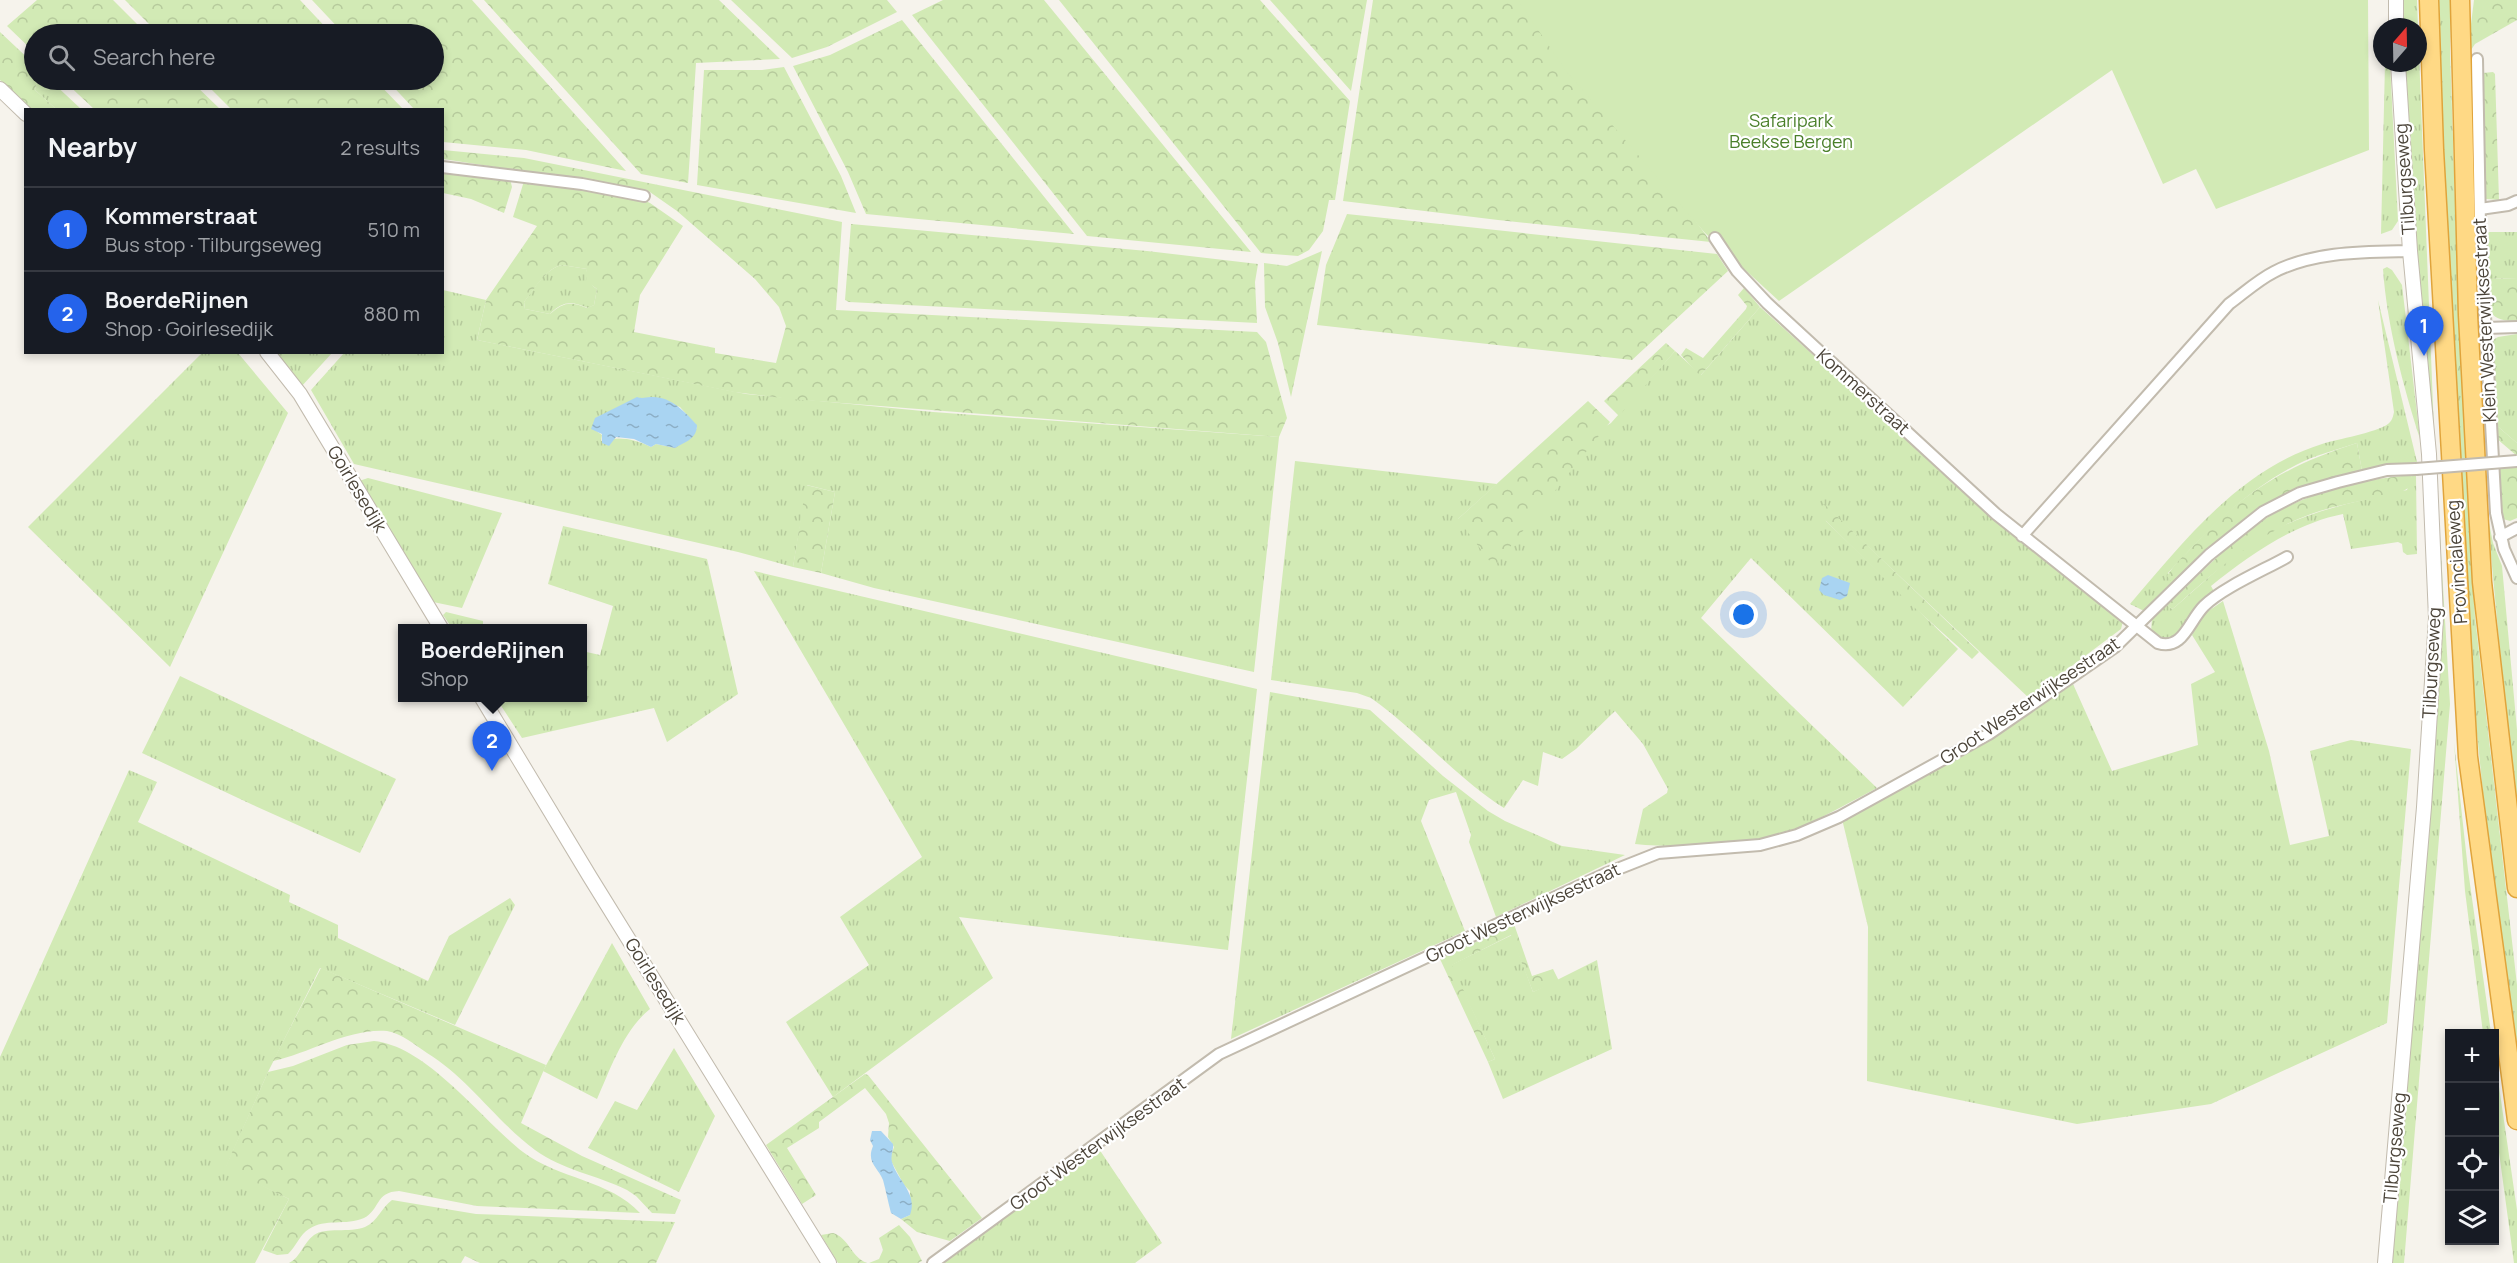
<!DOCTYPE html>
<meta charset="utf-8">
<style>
:root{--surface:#171b24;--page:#20242c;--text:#f1f3f6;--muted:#9ea1a6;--line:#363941;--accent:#2563eb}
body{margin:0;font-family:Manrope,sans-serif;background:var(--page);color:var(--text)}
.controls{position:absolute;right:18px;bottom:18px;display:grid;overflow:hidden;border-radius:0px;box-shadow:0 3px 9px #0003}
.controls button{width:54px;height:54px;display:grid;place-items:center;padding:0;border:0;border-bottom:2px solid var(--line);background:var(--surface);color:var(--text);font:30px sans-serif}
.compass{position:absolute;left:2373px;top:18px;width:54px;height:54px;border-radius:50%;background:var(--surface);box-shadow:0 3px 9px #0003;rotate:20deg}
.you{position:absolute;left:1744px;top:615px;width:21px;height:21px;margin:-15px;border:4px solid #fff;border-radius:50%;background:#1a73e8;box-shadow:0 0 0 9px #1a73e833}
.badge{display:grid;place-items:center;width:39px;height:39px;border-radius:50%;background:var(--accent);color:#fff;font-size:20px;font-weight:700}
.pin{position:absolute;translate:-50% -50px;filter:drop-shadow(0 2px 3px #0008)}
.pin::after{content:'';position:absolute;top:32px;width:21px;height:18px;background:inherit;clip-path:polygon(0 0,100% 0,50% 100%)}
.popup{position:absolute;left:398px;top:624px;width:189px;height:78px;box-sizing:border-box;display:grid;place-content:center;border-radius:0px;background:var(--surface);filter:drop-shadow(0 2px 4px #0005);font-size:20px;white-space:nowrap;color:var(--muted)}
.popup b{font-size:22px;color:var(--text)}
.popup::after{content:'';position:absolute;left:50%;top:100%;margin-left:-12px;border:12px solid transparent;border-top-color:var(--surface)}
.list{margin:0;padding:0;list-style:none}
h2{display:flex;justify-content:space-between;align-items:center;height:78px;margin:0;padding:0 24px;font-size:26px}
h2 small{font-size:20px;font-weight:400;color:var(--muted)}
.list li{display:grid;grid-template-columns:39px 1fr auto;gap:18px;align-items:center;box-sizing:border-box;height:84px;padding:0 24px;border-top:2px solid var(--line)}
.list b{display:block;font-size:22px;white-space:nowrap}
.list p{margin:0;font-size:20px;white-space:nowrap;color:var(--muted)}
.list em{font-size:20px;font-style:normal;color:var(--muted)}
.icon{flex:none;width:33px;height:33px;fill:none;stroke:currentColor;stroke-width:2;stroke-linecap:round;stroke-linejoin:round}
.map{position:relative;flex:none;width:2517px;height:1263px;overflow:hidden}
.search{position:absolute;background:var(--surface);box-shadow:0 3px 9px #0003;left:24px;top:24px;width:420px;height:66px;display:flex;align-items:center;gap:15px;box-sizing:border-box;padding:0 21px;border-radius:33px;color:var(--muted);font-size:22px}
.panel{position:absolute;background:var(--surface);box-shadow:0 3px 9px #0003;left:24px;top:108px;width:420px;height:246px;border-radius:0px}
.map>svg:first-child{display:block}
</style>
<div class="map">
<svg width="2517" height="1263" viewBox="0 0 2517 1263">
<defs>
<pattern id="grass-tufts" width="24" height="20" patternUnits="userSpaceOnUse" patternTransform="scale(1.5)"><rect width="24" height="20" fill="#d2eab5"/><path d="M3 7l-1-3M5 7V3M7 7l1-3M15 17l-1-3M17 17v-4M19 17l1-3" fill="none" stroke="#b6ca9c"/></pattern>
<pattern id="forest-crowns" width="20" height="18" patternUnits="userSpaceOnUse" patternTransform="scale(1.5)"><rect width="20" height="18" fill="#d2eab5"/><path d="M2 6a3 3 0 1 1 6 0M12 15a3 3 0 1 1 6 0" fill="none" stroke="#b6ca9c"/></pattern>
<pattern id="water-ripples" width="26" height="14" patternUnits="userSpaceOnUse" patternTransform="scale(1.5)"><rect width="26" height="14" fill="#a9d4f2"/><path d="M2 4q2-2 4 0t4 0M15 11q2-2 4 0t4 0" fill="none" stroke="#8caec5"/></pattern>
</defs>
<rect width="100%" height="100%" fill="#f6f3ec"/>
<path fill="url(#grass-tufts)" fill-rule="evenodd" d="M2400,0H2417L2418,27H2400Z
M2437,0H2451L2450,51L2456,230L2475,617L2517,985V1087L2502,980L2465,615Z
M2418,29L2434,431L2410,195L2402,63H2418Z
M2385,63H2390L2398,221L2392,230L2381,234Z
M37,80H50L81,109H56L35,90Z
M2485,232H2517V278L2487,279Z
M562,265L587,269C586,277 591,286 597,289L594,305L588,308C571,301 563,301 550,314L525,309L524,302C534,289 546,268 562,265Z
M2387,267L2392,270L2402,285L2420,439C2403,385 2387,326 2383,269Z
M443,290L486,300L477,340L746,394L933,412L1279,437L1254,672L874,588L821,573L835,492L807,485L793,567L738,552L354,464L311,390L344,353L442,352ZM653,397L680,407L696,425L697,428L675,448L656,444L651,447C634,439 620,436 601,441L602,435L595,430L636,398L644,399Z
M2378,300L2417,462L2362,471L2357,443C2336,450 2315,455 2296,465C2245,491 2206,532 2168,573L2173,584L2149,608L2144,611L2130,604C2184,541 2239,470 2322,444C2338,439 2375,433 2388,424C2392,421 2393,417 2394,412Z
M1760,307L1974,500L2123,621L2121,629L2029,698L1824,505L1826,521L1958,649L1903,707L1751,558L1701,618L1877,788C1852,801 1828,815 1803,826C1758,846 1684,849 1635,844L1643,809L1667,793L1668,789L1643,744L1615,711L1576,749L1562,759L1543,752L1538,786L1523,780L1504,808C1455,777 1418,731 1371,698L1357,693L1271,680L1295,461L1497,484L1458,519L1611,423L1675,351L1701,375Z
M2517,334V443L2495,424L2490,350L2493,340L2498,337Z
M202,353H238L288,413L170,667L28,527Z
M275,353H332L301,387L285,363Z
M2412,475H2416L2417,554L2407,555L2403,552L2402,544L2398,542L2351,549L2343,514C2293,524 2250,555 2211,586L2215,593L2193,610L2177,635L2164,642L2151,632L2152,619L2167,605L2172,609L2175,607C2196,589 2216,570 2237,553C2287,515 2348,503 2407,490Z
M368,478L502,513L462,608L433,602L359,481Z
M2487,513L2493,543L2502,566L2517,730V831Z
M563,526L707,559L738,694L667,742L654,708L522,738L496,698H582V651L600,655L613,606L548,584Z
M2440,536L2450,704L2404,1263H2392L2424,874L2440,634Z
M754,571L1257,689L1228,950L959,917L993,978L833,1097L786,1022L869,965L840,917L922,857Z
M2223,601L2269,751L2290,845L2329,836L2310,751L2351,740L2411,749L2387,1023L2211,1104L2077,1124L1867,1081L1868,927L1842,819L1967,754L2073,684L2112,771L2198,745L2191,684L2215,672L2192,635L2204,614Z
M446,612L483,621V628H452L443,615Z
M180,676L396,779L360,853L253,805L142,753Z
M1270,692L1370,710L1443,776L1488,811L1505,821L1562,846L1625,855L1496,917L1469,842L1471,835L1456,792L1429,800L1421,821L1465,931L1231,1039Z
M2454,742L2468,870L2491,1033H2483L2465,891Z
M129,770L157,782L138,822L290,895L289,902L338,925V938L428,981L449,936L510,898L515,905L455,1025L320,968L268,1072L226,1167L289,1199L255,1263H0V1057Z
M1512,935L1533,992L1597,960L1612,1049L1503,1099L1488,1062L1495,1059L1451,965Z
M612,943L650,1009C623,1031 611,1068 597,1099L543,1071Z
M674,1048L715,1116L679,1192L588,1148L615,1101L637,1110Z
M2495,1059L2517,1210V1263H2514L2495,1123Z
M1099,1149L1162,1243L1135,1263H942Z"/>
<path fill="url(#forest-crowns)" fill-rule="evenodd" d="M37,0H113L147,34H34V52L7,26Z
M125,0H300L332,34H159Z
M312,0H472L626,171L526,150L443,142L442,110L414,109L387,80H434V34H344Z
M484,0H719L780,59L696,63L688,183L641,174Z
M731,0H887L897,12L827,47L792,58Z
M943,0H1044L1251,252L1087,236L912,15Z
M1059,0H1260L1350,101L1335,200H1329L1323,231L1309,250L1298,256L1261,253Z
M1270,0H1367L1351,91Z
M1373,0H1534L1711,242L1498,220L1343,201Z
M2474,0H2517V20L2475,44L2467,56Z
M902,20L1074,234L866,214L848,172L793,66L830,55Z
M0,32L34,64V80H37L35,90L56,109H30L0,80Z
M784,67L841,176L856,213L697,185L704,70H762Z
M2493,72L2495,74L2499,200L2486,199L2485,193L2482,84L2483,73Z
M63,80H190L220,109H94Z
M202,80H375L403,109H231Z
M443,150L524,158L842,222L836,310L1257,332L1266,342L1287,418L1279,437L790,399L734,392L477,340L486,300L537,226L513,217L524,181L590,189L641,199L650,203L683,226L640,295L634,332L715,348V353L776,363L786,326L779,307L755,279L677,211L647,190L443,159ZM562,265L587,269L586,281L597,289L594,305L587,308C571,301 563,302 550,314L525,309L524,302C534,290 546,268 562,265Z
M442,170L510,179L512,187L504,213L471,199L443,193Z
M1347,214L1717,254L1728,271L1632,360L1317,325L1326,265Z
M851,224L1147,251L1258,264L1255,282L1257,323L849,302L845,300Z
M1322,251L1291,397L1278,343L1265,307L1264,263L1287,266Z
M2517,278V321C2484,322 2489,305 2487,279Z
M1744,288L1760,307L1700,376L1681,355L1686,348L1703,358L1746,309L1747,306L1738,295Z
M1666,343L1675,351L1619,416L1604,401Z
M1588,401L1610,422L1494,567L1458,519Z
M2495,424L2517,443V456L2496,438Z
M2357,443L2362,471C2340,476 2317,481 2296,489C2248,509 2209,547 2173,584L2167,576C2174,564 2185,555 2194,545C2244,491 2288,465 2357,443Z
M2517,467V518L2510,521L2503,519L2499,469Z
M2412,475L2410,487L2400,493C2370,499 2340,504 2311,514C2258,533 2216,570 2175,607L2172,609L2167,605C2196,578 2224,548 2256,525C2300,494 2359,479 2412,475Z
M806,485L835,492L821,573L793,567Z
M1824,504L1979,652L1972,659L1906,600L1820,515L1818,512Z
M1514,924L1532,976L1553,969L1559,981L1533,992L1511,935L1452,965L1495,1059L1488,1062L1440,959Z
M321,968L546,1065L521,1123L582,1156L681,1200L675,1214L652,1213L636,1196L627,1190C597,1175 562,1170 535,1150C496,1121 468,1078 427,1053C415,1045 401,1033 387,1031C349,1028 310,1053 273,1061Z
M374,1041C427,1046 482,1120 523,1152C558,1179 610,1180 640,1213L477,1206L399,1191C375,1192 380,1210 364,1218C346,1226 325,1218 309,1229C300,1234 296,1247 288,1254L277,1255L263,1250L289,1199L225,1168L268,1072L293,1066L347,1045Z
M865,1074L868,1075L982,1218L950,1241L917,1232L901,1219L910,1215V1191L904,1185L890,1159L894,1147L888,1137L889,1123L886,1114L865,1088L819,1122V1128L787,1148L816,1195L802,1204L766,1145Z
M392,1200L476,1214L675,1222L656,1263H480L465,1256L461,1263H289C301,1257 303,1243 314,1235C325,1227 350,1233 365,1227C378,1221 381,1208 392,1200Z
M899,1225L910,1237L922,1261L918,1263H869L879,1259L883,1250L879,1238Z
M833,1233C849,1238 851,1257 867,1263H838L821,1235Z"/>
<path fill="#d2eab5" d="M1518,0H2368L2369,150L2216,209L2196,169L2163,184L2112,70L1779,301L1705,233L1566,71Z"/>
<path fill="url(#water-ripples)" d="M637,397C643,399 645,397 651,397C671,396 685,412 697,425C697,439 685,442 675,448L656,444L651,447L634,439L616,437L609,446L602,443V434L591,429L595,418Z
M1828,575L1850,583L1847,596L1840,600L1824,595L1819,590L1822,578Z
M872,1131H881L893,1144C894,1150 890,1156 892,1162C898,1182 918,1193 910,1215L901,1219L891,1213C888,1202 886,1191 883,1180C878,1167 866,1163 873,1146L870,1140Z"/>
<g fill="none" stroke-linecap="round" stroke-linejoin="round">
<g stroke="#c2bbae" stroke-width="14">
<path id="minor" d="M2477,59L2480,226L2496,513L2504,549L2517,578
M442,167L582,184L644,196
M2480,209L2508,205L2517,201
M1715,238L1737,271L1767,303L1996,514L2158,643C2183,651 2189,621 2204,606C2222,588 2264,570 2287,557
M2486,328L2517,327
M2022,536L2229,304C2244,293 2258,280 2274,272C2314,251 2366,252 2410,251
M2500,537L2517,528
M933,1263L1219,1054L1605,874L1658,853L1760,845L1797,835L1839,817L1989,734L2115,647L2209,555L2263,512L2300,493L2338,482L2387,470L2416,469"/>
</g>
<g stroke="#c2bbae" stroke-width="16">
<path id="tertiary" d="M2396,27V0
M0,89L26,114
M267,352L300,394L441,628
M482,698L590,877L829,1263
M2385,1263L2424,807L2436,618L2429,454L2410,251L2398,63"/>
</g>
<g stroke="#e0a43c" stroke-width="21">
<path id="trunk" d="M2429,0L2434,150L2468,757L2517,1120
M2460,0L2468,315L2482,582L2517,888"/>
</g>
<use href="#minor" stroke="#fff" stroke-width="10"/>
<use href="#tertiary" stroke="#fff" stroke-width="14"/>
<use href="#trunk" stroke="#ffd985" stroke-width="18"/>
<g stroke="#c2bbae" stroke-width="14" stroke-linecap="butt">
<path id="minor-bridge" d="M2416,469L2517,461"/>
</g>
<use href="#minor-bridge" stroke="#fff" stroke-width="10"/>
</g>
<g text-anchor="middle" stroke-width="4.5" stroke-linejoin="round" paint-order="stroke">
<g font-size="18" fill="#4a7f2a" stroke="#fff">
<text x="1791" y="127">Safaripark<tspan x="1791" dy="21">Beekse Bergen</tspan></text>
</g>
<g font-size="18" fill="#4b4439" stroke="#fff">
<text transform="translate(2405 179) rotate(-94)" y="6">Tilburgseweg</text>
<text transform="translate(2485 320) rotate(-93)" y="6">Klein Westerwijksestraat</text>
<text transform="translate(1863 392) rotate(42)" y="6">Kommerstraat</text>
<text transform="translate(357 489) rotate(59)" y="6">Goirlesedijk</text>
<text transform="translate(2457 562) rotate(-94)" y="6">Provincialeweg</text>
<text transform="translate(2432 663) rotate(-87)" y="6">Tilburgseweg</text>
<text transform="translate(2030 701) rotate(-34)" y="6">Groot Westerwijksestraat</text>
<text transform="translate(1523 913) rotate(-25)" y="6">Groot Westerwijksestraat</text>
<text transform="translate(655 981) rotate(58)" y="6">Goirlesedijk</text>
<text transform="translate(1098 1144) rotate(-36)" y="6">Groot Westerwijksestraat</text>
<text transform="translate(2395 1148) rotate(-85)" y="6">Tilburgseweg</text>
</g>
</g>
</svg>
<div class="controls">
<button>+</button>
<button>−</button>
<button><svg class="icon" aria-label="locate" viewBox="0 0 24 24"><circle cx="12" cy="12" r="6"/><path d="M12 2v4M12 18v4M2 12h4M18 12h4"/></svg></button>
<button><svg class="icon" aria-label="layers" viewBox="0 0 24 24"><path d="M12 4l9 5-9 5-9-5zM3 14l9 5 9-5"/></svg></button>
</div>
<svg class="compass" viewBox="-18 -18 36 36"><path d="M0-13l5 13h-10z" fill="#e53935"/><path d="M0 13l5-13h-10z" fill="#9ea1a6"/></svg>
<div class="you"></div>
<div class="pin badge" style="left:2424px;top:356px">1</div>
<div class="pin badge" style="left:492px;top:771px">2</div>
<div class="popup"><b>BoerdeRijnen</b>Shop</div>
<div class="search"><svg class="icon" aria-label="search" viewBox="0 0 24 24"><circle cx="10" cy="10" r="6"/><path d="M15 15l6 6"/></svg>Search here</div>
<section class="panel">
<h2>Nearby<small>2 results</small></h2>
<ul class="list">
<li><span class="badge">1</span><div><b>Kommerstraat</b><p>Bus stop · Tilburgseweg</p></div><em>510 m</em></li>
<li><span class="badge">2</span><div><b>BoerdeRijnen</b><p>Shop · Goirlesedijk</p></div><em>880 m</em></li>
</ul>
</section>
</div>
